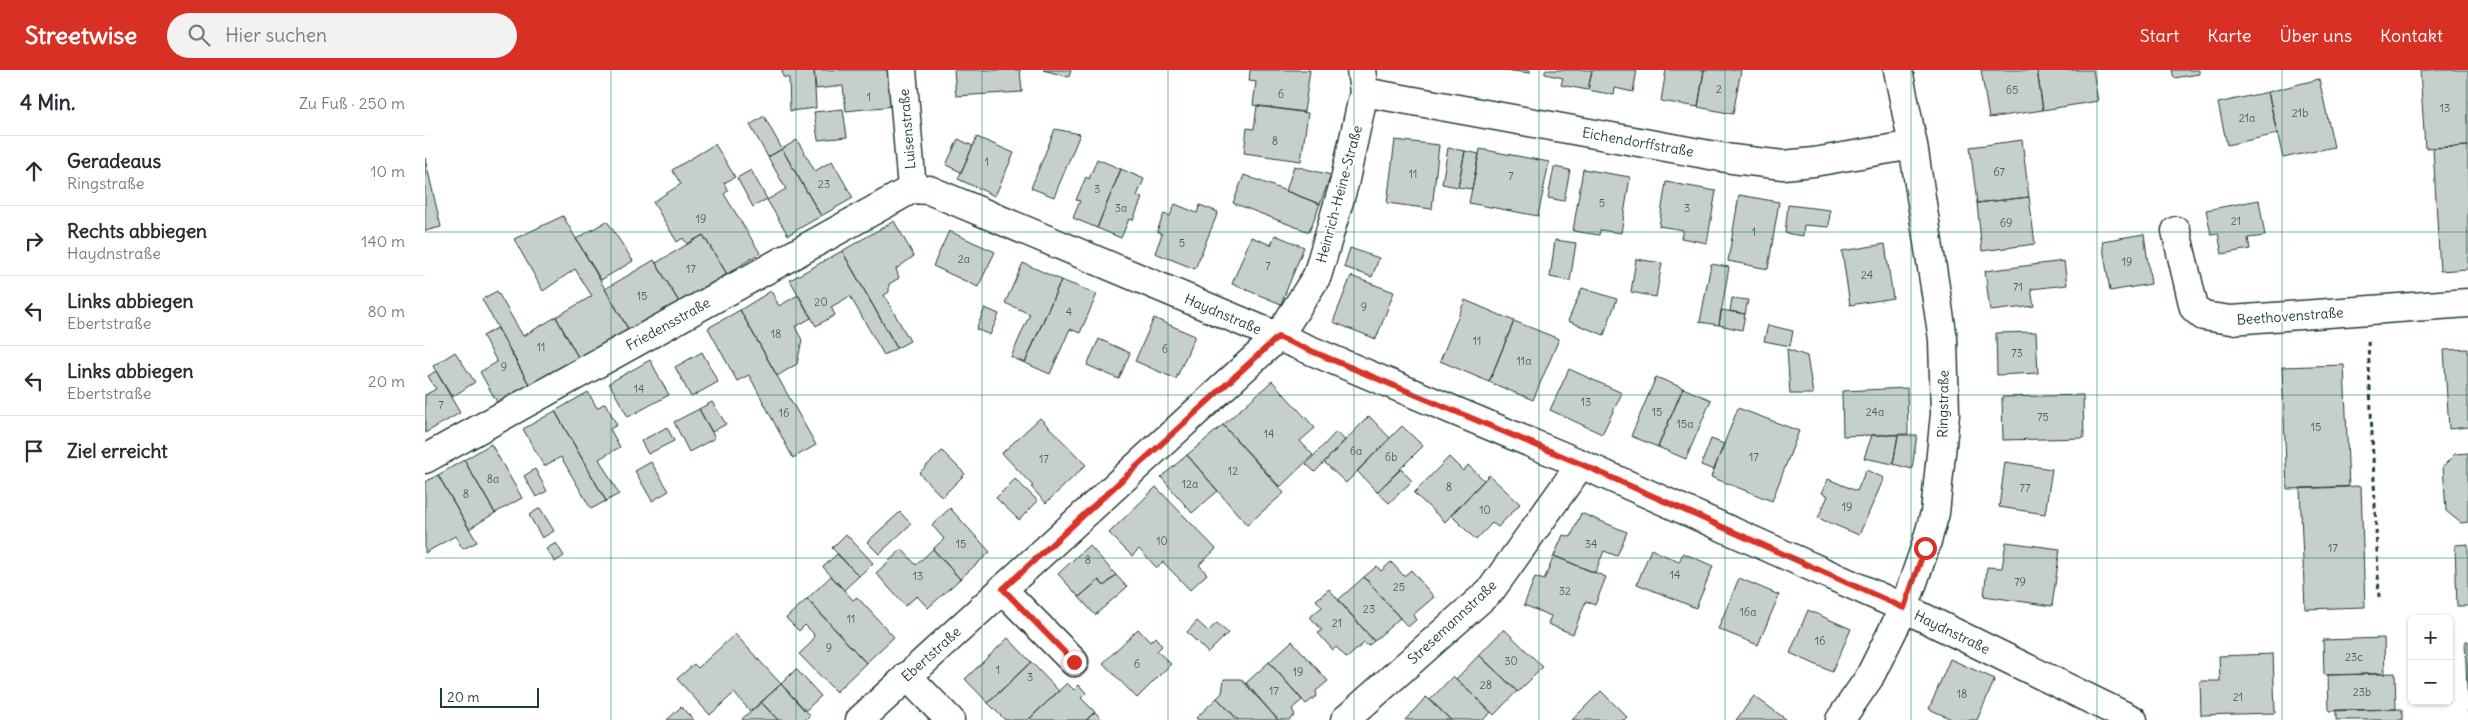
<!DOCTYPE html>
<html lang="de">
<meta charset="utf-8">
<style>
:root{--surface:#fff;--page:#f2f2f3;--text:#2b2b33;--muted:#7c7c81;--line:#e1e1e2;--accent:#d93025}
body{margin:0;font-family:Delius,sans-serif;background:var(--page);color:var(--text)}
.controls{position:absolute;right:15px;bottom:15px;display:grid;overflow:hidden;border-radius:8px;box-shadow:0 1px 4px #0004}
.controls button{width:45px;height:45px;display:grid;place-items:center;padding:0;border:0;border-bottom:1px solid var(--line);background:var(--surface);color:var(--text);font:25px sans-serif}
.scale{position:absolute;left:15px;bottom:12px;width:99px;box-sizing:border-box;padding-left:5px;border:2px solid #1f3d34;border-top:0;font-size:14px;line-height:18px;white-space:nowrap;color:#1f3d34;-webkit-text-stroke:4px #fff;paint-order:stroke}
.stop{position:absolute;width:15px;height:15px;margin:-11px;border:4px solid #d93025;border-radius:50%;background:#fff}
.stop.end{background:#d93025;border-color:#fff;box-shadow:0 1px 5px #0008}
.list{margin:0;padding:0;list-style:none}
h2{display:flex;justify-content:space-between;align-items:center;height:65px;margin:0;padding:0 20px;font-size:21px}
h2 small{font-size:16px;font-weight:400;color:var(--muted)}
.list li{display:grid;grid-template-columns:32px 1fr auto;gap:15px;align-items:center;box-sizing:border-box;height:70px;padding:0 20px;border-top:1px solid var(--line)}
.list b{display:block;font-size:19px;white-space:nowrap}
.list p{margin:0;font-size:16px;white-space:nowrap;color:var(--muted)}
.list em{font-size:16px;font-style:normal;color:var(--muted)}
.icon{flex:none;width:28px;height:28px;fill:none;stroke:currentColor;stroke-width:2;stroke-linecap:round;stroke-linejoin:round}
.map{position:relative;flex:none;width:2043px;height:650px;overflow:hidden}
header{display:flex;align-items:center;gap:30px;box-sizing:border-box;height:70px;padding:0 25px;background:var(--accent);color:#fff}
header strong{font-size:24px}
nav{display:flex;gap:28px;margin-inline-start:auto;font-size:18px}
.search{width:350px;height:45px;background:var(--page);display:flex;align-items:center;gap:12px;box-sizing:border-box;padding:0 18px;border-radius:28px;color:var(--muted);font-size:19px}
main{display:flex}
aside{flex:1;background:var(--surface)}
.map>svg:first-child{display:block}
</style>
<header>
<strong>Streetwise</strong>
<div class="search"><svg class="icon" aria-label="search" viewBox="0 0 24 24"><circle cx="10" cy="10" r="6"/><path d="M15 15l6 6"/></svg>Hier suchen</div>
<nav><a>Start</a><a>Karte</a><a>Über uns</a><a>Kontakt</a></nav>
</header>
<main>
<aside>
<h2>4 Min.<small>Zu Fuß · 250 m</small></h2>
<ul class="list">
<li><svg class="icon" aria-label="ahead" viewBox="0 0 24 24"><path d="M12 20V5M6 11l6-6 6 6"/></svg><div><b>Geradeaus</b><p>Ringstraße</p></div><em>10 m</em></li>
<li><svg class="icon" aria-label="right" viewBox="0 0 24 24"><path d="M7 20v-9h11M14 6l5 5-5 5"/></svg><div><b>Rechts abbiegen</b><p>Haydnstraße</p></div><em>140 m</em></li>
<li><svg class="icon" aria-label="left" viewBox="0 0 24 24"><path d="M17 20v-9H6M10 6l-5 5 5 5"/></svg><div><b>Links abbiegen</b><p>Ebertstraße</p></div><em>80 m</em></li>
<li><svg class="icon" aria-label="left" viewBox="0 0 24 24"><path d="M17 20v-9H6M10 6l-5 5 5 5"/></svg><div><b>Links abbiegen</b><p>Ebertstraße</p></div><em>20 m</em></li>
<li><svg class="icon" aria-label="arrive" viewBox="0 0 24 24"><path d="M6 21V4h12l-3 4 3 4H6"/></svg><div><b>Ziel erreicht</b></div></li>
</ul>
</aside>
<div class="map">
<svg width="2043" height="650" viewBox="0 0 2043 650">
<rect width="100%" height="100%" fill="#fff"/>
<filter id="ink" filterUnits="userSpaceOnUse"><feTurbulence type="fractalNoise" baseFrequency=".02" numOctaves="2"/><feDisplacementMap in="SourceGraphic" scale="10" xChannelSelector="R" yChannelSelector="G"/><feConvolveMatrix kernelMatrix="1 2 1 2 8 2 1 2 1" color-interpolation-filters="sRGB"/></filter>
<g filter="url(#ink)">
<path fill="#c7cfcc" stroke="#1f3d34" d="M357,0H389L391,38L365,41L364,8L358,7Z
M389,0H465L469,36L421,41L418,16L391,19Z
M529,0H595L597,22L531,26Z
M618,0H646L644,7Z
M825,0H885L879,42L828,35L831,12L824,11Z
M1078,0H1105V3Z
M1120,0H1167L1163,20L1136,15L1138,8L1120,4Z
M1167,0H1212L1208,22L1190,18L1189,25L1163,20Z
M1241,0H1279L1273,37L1236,31Z
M1279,0H1316L1308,44L1273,37Z
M1556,0H1612L1618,40L1564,48Z
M1612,0H1668L1673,31L1618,40Z
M1747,0H1774V4L1749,8Z
M1995,0H2043V76L2000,78Z
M1894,9L1909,77L1858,88L1843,22Z
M1843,22L1852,64L1802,75L1793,33Z
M832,36L883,43L876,91L819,83L822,58L829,59Z
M418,39L422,67L393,70L389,42Z
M339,46L357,79L343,87L325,55Z
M630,59L655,64L629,127L606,118Z
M552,67L589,83L570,126L533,109Z
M533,69L548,76L536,102L521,95Z
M372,70L390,101L407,91L428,128L396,146L357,79Z
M970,70L1014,75L1007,139L962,133Z
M1597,70L1604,127L1552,133L1545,77Z
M290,74L310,107L299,113L303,121L299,124L335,183L302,204L278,165L262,174L258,168L252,172L228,132L256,114L247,100Z
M2043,76V199L2015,201L2008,78Z
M1023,78L1040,81L1033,117L1017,114Z
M357,79L396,146L363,165L342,130L361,119L343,87Z
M1055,79L1124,92L1113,146L1044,133Z
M1040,81L1054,84L1047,119L1033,117Z
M0,88L16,157L0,161Z
M672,89L696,99L672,158L648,148L655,131L651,130L661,107L664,109Z
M869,96L906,105L895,134L861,121Z
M1129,97L1145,100L1139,131L1123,128Z
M696,99L719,109L712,126L717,128L708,150L704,149L696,168L672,158Z
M1158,99L1205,107L1196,163L1175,160L1174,165L1148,161Z
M326,100L342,129L328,137L312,108Z
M819,105L895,134L884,162L808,133Z
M1241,112L1291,121L1282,173L1256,168L1258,160L1234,156Z
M1314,125L1354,132L1343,199L1303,191Z
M1604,127L1610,174L1557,181L1552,133Z
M1834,130L1840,166L1823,168L1825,179L1797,184L1793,163L1786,164L1781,140Z
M750,134L772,143L775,135L793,142L770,199L730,183L737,164L732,161L739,144L745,146Z
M1363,135L1405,140L1404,157L1379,155L1378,166L1360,163Z
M138,146L205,262L154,289L131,247L167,226L150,199L118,221L89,169Z
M182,151L208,191L176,210L151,169Z
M469,151L489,186L471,199L474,208L464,214V222L459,225L485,271L472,278L417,181Z
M524,161L570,182L553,217L508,196Z
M1719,164L1726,214L1685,221L1677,171Z
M278,165L302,204L254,232L231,193Z
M850,165L879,177L856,234L807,214L826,167L846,175Z
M1130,170L1151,173L1145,211L1125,207Z
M1460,174L1468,228L1425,235L1417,181Z
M925,178L954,188L947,207L919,197Z
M417,181L472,278L459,285L425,226L406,237L410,245L391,256L365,210Z
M1211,189L1237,193L1231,227L1206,222Z
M229,190L254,232L205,262L180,219Z
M1639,191L1642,215L1606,219L1609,236L1565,241L1560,201Z
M598,193L636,210L600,293L586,287L605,244L580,233Z
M1286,194L1304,197L1294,255L1275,252Z
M926,206L969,222L951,269L908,252Z
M636,210L672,224L655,263L645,259L625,304L600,293Z
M1157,218L1192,229L1179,265L1143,251Z
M72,221L98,266L131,247L154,289L105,316L57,229Z
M346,221L354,236L373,225L386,248L370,257L377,270L372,294L352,306L315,240Z
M1307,228L1323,230L1320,244L1305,241Z
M1040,230L1089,251L1064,312L1015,291Z
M560,238L574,244L565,265L551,259Z
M315,240L391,375L368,388L324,305L312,311L283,258Z
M1296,240L1320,244L1317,260L1294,255Z
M729,248L770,266L751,309L710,291Z
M1089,251L1134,269L1108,330L1064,312Z
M1343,255L1368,261L1365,276L1339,271Z
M72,258L105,316L73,334L55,302L72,292L58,266Z
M1611,262L1613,303L1572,305L1571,263Z
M674,269L705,283L694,309L662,295Z
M1362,279L1382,286L1388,324H1365Z
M2043,279V357L2024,359L2019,280Z
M30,282L50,312L27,327L8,296Z
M277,282L293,312L266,327L250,297Z
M225,290L244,325L203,347L184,313Z
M1919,295L1924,417L1862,419L1857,297Z
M1144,299L1197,323L1177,364L1125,340Z
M11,301L35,343L0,363V325L11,319L3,306Z
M1231,307L1258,318L1233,377L1206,366Z
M847,311L890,358L875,371L888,385L855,417L798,355Z
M1258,318L1286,330L1261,389L1233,377Z
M1482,318L1483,364L1418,366L1417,321Z
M163,322L172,338L180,333L192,355L185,359L195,377L174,389L194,424L181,431L130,341Z
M1658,325L1659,368L1578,370L1577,327Z
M287,332L301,354L287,362L274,339Z
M1313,338L1374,361L1347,431L1286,407Z
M274,339L290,368L264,382L249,352Z
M130,341L181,431L166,439L136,387L119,396L98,359Z
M944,346L965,368L921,413L899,392Z
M615,348L661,395L621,433L606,417L608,416L577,383Z
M798,355L859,423L822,455L762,385Z
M977,356L998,376L952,422L932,401Z
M242,357L249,371L223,384L216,371Z
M911,362L920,370L890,402L881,394Z
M1447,365H1473L1468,394L1439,388Z
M1473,365H1492L1487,399L1468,394Z
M1286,369L1299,374L1289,400L1276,395Z
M66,374L97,428L70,443L39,390Z
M517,381L540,404L517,427L494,403Z
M2043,383V452L2036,453L2021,441L2018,396L2030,384Z
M762,385L793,421L767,443L736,407Z
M1024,387L1038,401L1043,395L1059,410L1020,452L989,423Z
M39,390L70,443L44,459L13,405Z
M226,392L244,421L227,431L210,401Z
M1580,392L1627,399L1620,444L1574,437Z
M110,399L122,421L111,427L99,406Z
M976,399L987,411L964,433L952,422Z
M1441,400L1459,408L1434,465L1393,448L1403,426L1397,423L1403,409L1432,421Z
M13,405L52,472L38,479L30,466L0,483V412Z
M1064,405L1095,434L1073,457L1067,453L1051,470L1026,445Z
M590,409L613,431L594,450L571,428Z
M1936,416L1940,537L1880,539L1875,418Z
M731,417L791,479L774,495L782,504L765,520L738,492L732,498L714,479L707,486L684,463Z
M115,438L129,461L117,468L104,445Z
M525,438L565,482L535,509L508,479L519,469L507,455Z
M475,442L486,454L454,484L442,472Z
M1156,443L1202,462L1192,486L1179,481L1170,503L1129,486L1138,465L1146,467Z
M421,464L448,493L434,506L407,478Z
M1581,472L1635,479L1627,536L1559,526L1562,497L1577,498Z
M131,473L139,486L130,492L121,479Z
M2043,474V536H2032L2030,475Z
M664,475L691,505L679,516L674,510L654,527L633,504Z
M477,479L491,495L508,479L535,509L503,538L492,526L480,536L451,503Z
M1226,479L1254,492L1258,483L1288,496L1271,538L1212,514Z
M412,484L434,506L419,520L398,497Z
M1129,486L1181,507L1170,535L1161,531L1148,564L1123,554L1126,546L1099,535L1110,507L1119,510Z
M966,492L979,506L986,500L1009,527L988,545L991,550L983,557L939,507L952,496L956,501Z
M691,505L702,517L670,545L654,527L674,510L679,516Z
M406,506L428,530L432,527L469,567L441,593L382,529Z
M939,507L975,548L949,571L913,530Z
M1314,508L1354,525L1333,575L1293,559Z
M904,519L949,571L943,576L939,573L922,588L911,577L908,580L893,563L897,560L885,547L897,537L891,530Z
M382,529L441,593L411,622L374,584L386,573L389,567L388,563L380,555L374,561L361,548Z
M1383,540L1426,559L1407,602L1365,583Z
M772,551L783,561L792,553L803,563L783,583L762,562Z
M713,559L725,572L730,567L737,576L732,581L746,594L712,628L678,593Z
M1079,559L1118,597L1093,622L1054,585Z
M310,564L356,614L326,642L309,623L285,645L252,609L269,594L273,598Z
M583,568L606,592L563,633L540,609Z
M1959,568L1960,604L1899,605L1898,570Z
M867,571L903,611L891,621L892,626L881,634L844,592Z
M2040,571H2043V643Z
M1848,584L1850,643L1776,645L1775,611H1795L1794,586Z
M1054,585L1092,621L1069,645L1031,609Z
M1525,589L1570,609L1552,650H1529L1504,639Z
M606,592L634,621L603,650H580L563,633Z
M844,592L877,630L867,639L870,645L864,650H853L821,613Z
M371,599L396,626L380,641L356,614Z
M1970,603L1971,639L1904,641L1903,605Z
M1028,606L1066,642L1058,650H1026L1005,630Z
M799,609H816L853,650H813L792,628L797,623Z
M642,613L649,620L654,615L661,623L656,628L670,642L661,650H607L605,648Z
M356,614L385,645L380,650H353L336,632Z
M1176,621L1202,647L1199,650H1147Z
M1329,626L1362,650H1311Z
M1001,627L1005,630L1026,650H980Z
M792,628L813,650H773L771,648Z
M336,632L353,650H318L317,649Z
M256,637L269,650H242Z
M1977,639V650H1911V640Z
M670,642L677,650H661Z"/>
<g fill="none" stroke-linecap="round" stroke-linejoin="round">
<g stroke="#1f3d34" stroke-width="31">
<path id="minor" d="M477,0L487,119
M939,22L1307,89L1358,95L1389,92L1488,75
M487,119L504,120L1156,394L1479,538L1708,650
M1751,161L1769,238L1778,246L1806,250L2043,233
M0,389L487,119
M577,519L649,592
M482,606L525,650
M435,650L853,267L892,206L919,114L939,22L936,0
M920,650L1066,520L1156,394
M1415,650L1444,608L1479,538L1500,478L1510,443L1520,344L1518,269L1488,75L1473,0"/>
</g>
<path stroke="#1f3d34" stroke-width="3" stroke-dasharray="5 4" stroke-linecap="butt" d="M1943,271L1954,527"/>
<use href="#minor" stroke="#fff" stroke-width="28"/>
</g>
</g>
<g fill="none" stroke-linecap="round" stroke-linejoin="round" filter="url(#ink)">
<path stroke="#d93025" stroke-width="6" d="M649,592L578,519L853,267L1156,394L1479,538L1500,478"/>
</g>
<path fill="none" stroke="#0f766e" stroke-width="1" stroke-opacity="0.55" d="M186,0V650M371,0V650M557,0V650M743,0V650M929,0V650M1114,0V650M1300,0V650M1486,0V650M1672,0V650M1857,0V650M0,162H2043M0,325H2043M0,488H2043"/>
<g text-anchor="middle" stroke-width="4" stroke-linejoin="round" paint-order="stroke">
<g font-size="11" fill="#49625a">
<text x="1294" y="23">2</text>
<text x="1587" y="24">65</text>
<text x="856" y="28">6</text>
<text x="444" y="31">1</text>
<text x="2020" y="42">13</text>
<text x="1875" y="47">21b</text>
<text x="1822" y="52">21a</text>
<text x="850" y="75">8</text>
<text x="562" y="96">1</text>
<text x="1574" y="106">67</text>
<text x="988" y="108">11</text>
<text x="1086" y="110">7</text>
<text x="399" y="118">23</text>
<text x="672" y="123">3</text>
<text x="1177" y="137">5</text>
<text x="696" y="142">3a</text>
<text x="1262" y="142">3</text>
<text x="276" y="153">19</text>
<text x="1811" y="155">21</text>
<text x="1581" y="157">69</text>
<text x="1329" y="166">1</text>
<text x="757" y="177">5</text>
<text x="539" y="193">2a</text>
<text x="1702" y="196">19</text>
<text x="843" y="200">7</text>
<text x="266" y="203">17</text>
<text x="1442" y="209">24</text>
<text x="1593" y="221">71</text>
<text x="217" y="230">15</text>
<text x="396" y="236">20</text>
<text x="939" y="241">9</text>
<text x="644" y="246">4</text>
<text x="351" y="268">18</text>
<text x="1052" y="275">11</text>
<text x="116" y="281">11</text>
<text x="740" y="283">6</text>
<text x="1592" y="287">73</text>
<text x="1099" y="295">11a</text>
<text x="79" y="301">9</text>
<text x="214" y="323">14</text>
<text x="1161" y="336">13</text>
<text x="16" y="339">7</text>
<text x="1232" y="346">15</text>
<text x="1450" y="346">24a</text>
<text x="359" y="347">16</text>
<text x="1618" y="351">75</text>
<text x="1260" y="358">15a</text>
<text x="1891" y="361">15</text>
<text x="844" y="368">14</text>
<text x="931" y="385">6a</text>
<text x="966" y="391">6b</text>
<text x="1329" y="391">17</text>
<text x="619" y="393">17</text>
<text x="808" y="405">12</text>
<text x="68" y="413">8a</text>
<text x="765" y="418">12a</text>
<text x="1024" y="421">8</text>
<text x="1600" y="422">77</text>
<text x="41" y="428">8</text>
<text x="1422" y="441">19</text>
<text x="1060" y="444">10</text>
<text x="737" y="475">10</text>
<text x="536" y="478">15</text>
<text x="1166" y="478">34</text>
<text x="1908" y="482">17</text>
<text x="663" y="494">8</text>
<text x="1250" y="509">14</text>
<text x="493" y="510">13</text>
<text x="1595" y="516">79</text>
<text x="974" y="521">25</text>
<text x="1140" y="525">32</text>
<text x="944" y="543">23</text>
<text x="1323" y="546">16a</text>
<text x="426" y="553">11</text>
<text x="912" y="557">21</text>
<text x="1395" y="575">16</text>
<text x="404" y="582">9</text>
<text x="1929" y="591">23c</text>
<text x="1086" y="595">30</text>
<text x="712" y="598">6</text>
<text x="573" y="604">1</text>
<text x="873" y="606">19</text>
<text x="605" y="611">3</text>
<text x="1061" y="619">28</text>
<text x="849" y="625">17</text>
<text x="1937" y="626">23b</text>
<text x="1537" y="628">18</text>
<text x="1813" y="631">21</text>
</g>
<g font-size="14" fill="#1f3d34" stroke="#fff">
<text transform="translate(482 59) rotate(-95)" y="5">Luisenstraße</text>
<text transform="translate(1213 72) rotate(10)" y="5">Eichendorffstraße</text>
<text transform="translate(914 124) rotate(-75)" y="5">Heinrich-Heine-Straße</text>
<text transform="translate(798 244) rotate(23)" y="5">Haydnstraße</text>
<text transform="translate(1865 246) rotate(-4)" y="5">Beethovenstraße</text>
<text transform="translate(243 254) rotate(-29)" y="5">Friedensstraße</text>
<text transform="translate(1518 334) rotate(-89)" y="5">Ringstraße</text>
<text transform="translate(1027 552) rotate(-43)" y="5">Stresemannstraße</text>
<text transform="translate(1527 562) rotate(26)" y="5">Haydnstraße</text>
<text transform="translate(506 584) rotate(-42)" y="5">Ebertstraße</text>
</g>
</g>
</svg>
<div class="controls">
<button>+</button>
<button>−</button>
</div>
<div class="scale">20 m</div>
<div class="stop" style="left:1500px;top:478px"></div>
<div class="stop end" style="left:649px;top:592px"></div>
</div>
</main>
